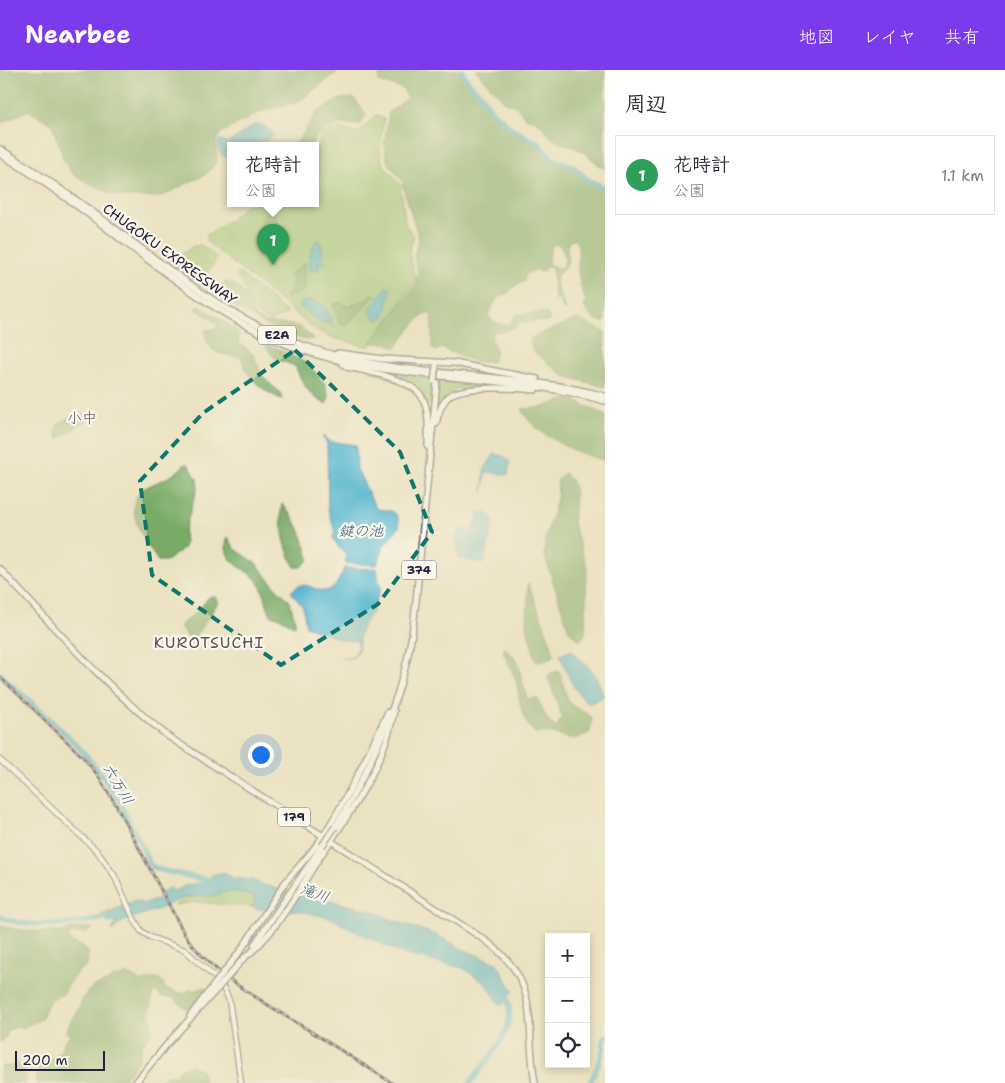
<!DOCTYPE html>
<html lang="ja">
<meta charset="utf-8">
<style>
:root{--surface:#fff;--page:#f2f2f3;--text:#2b2b33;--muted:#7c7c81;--line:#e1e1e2;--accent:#7c3aed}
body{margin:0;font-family:"Shantell Sans","Klee One",sans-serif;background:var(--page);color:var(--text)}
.controls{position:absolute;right:15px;bottom:15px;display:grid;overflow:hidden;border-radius:0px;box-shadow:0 2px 8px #0003}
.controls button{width:45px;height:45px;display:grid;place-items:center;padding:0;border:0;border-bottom:1px solid var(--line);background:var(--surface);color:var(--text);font:25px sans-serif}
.scale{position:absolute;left:15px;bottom:12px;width:90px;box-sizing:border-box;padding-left:5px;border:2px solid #22223b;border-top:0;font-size:14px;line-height:18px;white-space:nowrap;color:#22223b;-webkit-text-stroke:4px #fbf7ec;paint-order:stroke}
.you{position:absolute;left:260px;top:684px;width:18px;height:18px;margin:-12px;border:4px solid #fff;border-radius:50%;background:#1a73e8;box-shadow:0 0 0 8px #1a73e833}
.badge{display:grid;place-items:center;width:32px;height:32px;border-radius:50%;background:var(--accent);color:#fff;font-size:16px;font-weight:700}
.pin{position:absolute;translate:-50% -41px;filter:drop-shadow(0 1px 2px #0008)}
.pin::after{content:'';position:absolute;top:26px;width:18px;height:15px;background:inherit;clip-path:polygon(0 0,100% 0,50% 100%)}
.popup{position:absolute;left:227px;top:72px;width:92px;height:65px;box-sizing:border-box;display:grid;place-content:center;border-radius:0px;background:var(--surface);filter:drop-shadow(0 1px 4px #0005);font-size:16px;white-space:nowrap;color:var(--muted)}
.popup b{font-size:19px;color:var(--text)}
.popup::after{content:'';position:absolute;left:50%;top:100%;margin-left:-10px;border:10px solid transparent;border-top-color:var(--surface)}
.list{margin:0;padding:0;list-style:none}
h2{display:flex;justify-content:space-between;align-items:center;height:65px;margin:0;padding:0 20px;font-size:21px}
h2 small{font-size:16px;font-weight:400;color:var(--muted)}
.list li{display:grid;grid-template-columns:32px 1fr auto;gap:15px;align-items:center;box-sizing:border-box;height:80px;margin:0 10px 10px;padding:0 10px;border:1px solid var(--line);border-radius:0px}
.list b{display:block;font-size:19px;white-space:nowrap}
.list p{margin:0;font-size:16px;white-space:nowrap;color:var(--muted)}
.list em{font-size:16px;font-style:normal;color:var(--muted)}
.icon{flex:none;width:28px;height:28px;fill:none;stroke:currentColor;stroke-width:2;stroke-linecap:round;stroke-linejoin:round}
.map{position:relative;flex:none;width:605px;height:1013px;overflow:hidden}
header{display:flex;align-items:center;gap:30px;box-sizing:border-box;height:70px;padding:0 25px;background:var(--accent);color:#fff}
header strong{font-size:24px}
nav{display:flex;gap:28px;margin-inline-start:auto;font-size:18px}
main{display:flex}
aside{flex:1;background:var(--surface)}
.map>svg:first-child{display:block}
</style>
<header>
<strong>Nearbee</strong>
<nav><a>地図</a><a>レイヤ</a><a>共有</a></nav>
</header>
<main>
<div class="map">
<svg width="605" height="1013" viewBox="0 0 605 1013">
<rect width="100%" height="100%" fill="#fbf7ec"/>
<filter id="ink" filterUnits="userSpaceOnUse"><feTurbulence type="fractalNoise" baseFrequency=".02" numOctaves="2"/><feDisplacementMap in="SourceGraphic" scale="10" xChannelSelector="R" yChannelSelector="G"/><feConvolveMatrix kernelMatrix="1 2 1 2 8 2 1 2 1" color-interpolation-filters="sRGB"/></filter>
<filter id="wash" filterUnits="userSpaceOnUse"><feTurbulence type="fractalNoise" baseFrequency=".0096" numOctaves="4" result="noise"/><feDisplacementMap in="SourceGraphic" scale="20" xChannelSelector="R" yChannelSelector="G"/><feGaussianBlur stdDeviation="1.12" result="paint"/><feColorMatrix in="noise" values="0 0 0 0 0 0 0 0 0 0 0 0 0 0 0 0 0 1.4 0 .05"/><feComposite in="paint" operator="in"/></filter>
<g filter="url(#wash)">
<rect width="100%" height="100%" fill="#ebe2c1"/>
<path fill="#99c674" stroke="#5e7458" d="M376,45L384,49C379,84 374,89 402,115L400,122L402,125L405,154L414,166L409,182L415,208L401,233L369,277L334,268L316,260L206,171L207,165L230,150L247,134H316V77L319,74L322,61C334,58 346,59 357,64Z
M201,175L218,188L199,213L168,194L193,176Z
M239,203L288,243L271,251C268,250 262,248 260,246C247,236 248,217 236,206Z
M369,300L433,309L430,334H426L421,322Z
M439,309L512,316L459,318L450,323L440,335H436Z
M230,821L255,826L252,837L195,832L175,835L181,828L202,826Z"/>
<path fill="#7aab66" stroke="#4e6650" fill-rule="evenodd" d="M0,0H340L298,32L260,42L221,63L216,71L217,92L206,104L160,127H127L110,124L74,105L65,93L52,54L28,40L0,54Z
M381,0H461L468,14L482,28L491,42L508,58L538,74L549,89L576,99L583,108L605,119V252C595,252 587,244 584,235L586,231C581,219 577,204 578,190C578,182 579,177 576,170H571C564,177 569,182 568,192C567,200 558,201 557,207C554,217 564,231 566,241L563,240L560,231L555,230L552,198L545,197L543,201L539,202L537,199L526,204L524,212L516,215L508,223L497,228L488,245C493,253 500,255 509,255L515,245C525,243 534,244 543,242L547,244L550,250L547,252C535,250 531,253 519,254L518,256L504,261L494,262L491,267L496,282L493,291C488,292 482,293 477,292C472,292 446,281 443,278L435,281L432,278V247L428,243C414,250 405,266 396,278L385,273H370L404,231L415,213L418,203L414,186L419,169L404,120L403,111L388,93L384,75L389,42L408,28L402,18L378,12ZM556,174C564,175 564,186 565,192L560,198L550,195L548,193L551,177Z
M476,0H605V99C596,94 589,85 580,80C572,75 562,75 555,70C542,62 544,50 525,48L516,36L504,31Z
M340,29L354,28L366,44L360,55L340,54L322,59L310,76H295L317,42Z
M268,142L274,144L280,157C277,168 274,175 260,173C260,160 258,152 268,142Z
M303,193H305V218L302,221L285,229L286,224L293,217L290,208V204L300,198Z
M226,211L236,216L246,225L255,247L264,252L299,256L314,269C288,274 242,240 220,227L217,223Z
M372,224L376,225L345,256L340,254L333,234L340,233L348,237L366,230Z
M200,236L235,258L239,265L238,272L253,284L263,307L281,324L282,329C266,324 244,306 242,288C223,283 207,287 205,260L216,259L218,253L197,240L196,237Z
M577,249L605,262V317L564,306L532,280L530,271L531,268Z
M264,272L308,294L325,314L329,327L326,334C309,327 302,312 295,296C277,289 273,291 264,272Z
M569,328L605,345L604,390C578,384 533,365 522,339L543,337Z
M81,343L90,346V350C78,353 70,363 58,369L56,363L58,354L73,345Z
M188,394L197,409L198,416L184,462L185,474L183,479L166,491H158C147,474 118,435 145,418C159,410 173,408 184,395Z
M564,403L572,411L575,424L573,453L587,498L585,564L580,571L569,561L544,484L546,466L557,430L558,410Z
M282,434C296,448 305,470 309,490L301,497H295C286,482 278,452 282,434Z
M228,467L235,479L256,493L276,518L289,530L295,550V556L281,548L271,545C266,534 265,522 258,512C248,497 218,493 228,467Z
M528,513L552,576L554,585L549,589L536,592L527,557Z
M214,526L219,531L195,567L189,569L182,559L180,555L197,542L209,527Z
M505,578L517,590L527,629L537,628L546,647L556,658L562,646L548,608L551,603L559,601C564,612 564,626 572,635C576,639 586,642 592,648L590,662C571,674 570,667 551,663C546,662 540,663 535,663C519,647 521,632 516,611C513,600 507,592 503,581Z
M0,856C18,860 40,863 59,862C71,861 81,854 93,859L86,863L69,864V871L84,877L89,882L87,889L88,895L77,902L62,925C56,926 49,931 46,937C43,941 44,945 41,949C36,953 28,954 22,958L17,957L8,960L6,967L0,973Z
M127,904L136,908L141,912L158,908L163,912L165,919L184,924L190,919L196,920L205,917L206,920L191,938H185L174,928C164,926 164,930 155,921L153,923L150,943L153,959L151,964L142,975L138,990L131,1000L121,1013H36L37,1002L40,996L60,982L64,972L70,965L66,963C68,955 70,951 75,945C81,936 82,925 92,918C99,913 106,914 113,907H120Z
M15,994H20C27,999 26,1005 26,1013H0V996L9,997Z
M191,995L201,1000L204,1008L203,1013H154L161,1008L174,1005L180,999Z"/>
<path fill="#4eb3cd" stroke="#386a84" d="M255,54L264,56L271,61L273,65L261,76H230V89L220,84L218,74L220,69L227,73L231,71Z
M320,170L325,194L318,193L319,200L311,201C306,193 311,181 316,171Z
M387,217L392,219C386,230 390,243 379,251L370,243L372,241L369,238L376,232Z
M309,230C337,238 321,243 337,259L331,254L320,252L299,236L298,234Z
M322,366H325L328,371L356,375L357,399L374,435L377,439C390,441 399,439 399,457L385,474L377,495L346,493L345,482L339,478L333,468L335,461L328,440L327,373Z
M495,383L497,385C504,385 506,387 510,393L508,405L486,402L483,422L484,400Z
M481,442L489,444L494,449L484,494L461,488L459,489L456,465L462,459L472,461L479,443Z
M344,498L377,499L379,515L381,516L380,522L373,537L374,538C370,545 364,552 361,560C356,573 366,592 339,588C342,588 344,589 347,589C356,587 358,578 358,571L342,570L306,556L303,537L292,523V521C309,500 328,546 344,498Z
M572,580C577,589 583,590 589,597C597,604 600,617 604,626L589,634C573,622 567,603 560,585Z
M224,802L233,808L252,810L264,815L316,830L336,832L376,842L387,848L437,865L460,878L497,893L513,921L501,936L486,914L463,898L406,885L364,866L331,848L299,841L256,839L252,837L255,833V826L230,821L211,826H189L181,828L162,838L126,850L119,854L113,861L112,859L117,852L108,853L102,845L132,832L138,831L142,834L159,829V824L170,817L174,821L187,815L205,812L212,805Z"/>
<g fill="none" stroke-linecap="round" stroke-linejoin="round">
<path stroke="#4eb3cd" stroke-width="5.5" d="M461,0L469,13L481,25L493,43L501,48L507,55L529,69L538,72L550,87L556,91L573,96L588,110L605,118
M0,604C33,635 75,668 101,704C121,732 136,765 151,796L164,801L214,811
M0,847C31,860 80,854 111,846
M470,1013C488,987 522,958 505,923
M590,1013L602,985L605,966"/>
</g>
</g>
<g filter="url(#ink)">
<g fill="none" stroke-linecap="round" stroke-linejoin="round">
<g stroke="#68656a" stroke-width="7">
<path id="major" d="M0,690L97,781L114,805L134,849L141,861L150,867L185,880L221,913L229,930L241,1013"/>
</g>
<g stroke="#68656a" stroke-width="8">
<path id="highway" d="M0,79C33,99 65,122 97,145C167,197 230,252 314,279C409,310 510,300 605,326
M0,84C41,109 80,137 118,167C173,209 227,252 293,277C394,314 503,302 605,331
M338,283L383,289L454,293L537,309
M342,293L347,297C366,301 412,309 422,327C430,341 428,361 428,377
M436,354C438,344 441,333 449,326C463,315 516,318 535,320
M0,499C53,556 107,619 169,667L482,868C544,911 524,951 535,1013
M335,757C365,708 390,655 405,598C415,559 417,518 421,478C426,422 432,367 437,312
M284,814C297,798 312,783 323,766C348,727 368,685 388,642
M254,875L322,776
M244,888C278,863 302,812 326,778C354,737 385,692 394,641
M190,946L213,916
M135,1013L168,973L218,918"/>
</g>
<use href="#major" stroke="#fff" stroke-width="4.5"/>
<use href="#highway" stroke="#fff" stroke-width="5"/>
<g stroke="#22223b" stroke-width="3">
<path id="rail" d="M0,607L83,687L96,703L116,735L185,865C210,902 251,924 289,948C323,969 358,991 392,1013"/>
</g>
<use href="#rail" stroke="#fbf7ec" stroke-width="1" stroke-dasharray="4" stroke-linecap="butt"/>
<g stroke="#68656a" stroke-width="8" stroke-linecap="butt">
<path id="highway-bridge" d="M434,311L436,296
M322,776L335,757
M213,916L241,880L284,814
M218,918L244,888"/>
</g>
<use href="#highway-bridge" stroke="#fff" stroke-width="5"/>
</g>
</g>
<path d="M0 0H605V1013H0ZM295,280L400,382L432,462L378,534L281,595L152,505L140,411L203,343Z" fill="#ebe2c1" fill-opacity=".55" fill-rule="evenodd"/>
<path fill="none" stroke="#0f766e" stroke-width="4" stroke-dasharray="10 6" stroke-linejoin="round" d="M295,280L400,382L432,462L378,534L281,595L152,505L140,411L203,343Z"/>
<g text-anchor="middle" stroke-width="4.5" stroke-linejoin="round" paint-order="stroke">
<g fill="#fbf7ec" stroke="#636270" stroke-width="1">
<rect x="258" y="255.5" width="38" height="19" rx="4"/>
<rect x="401.5" y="490.5" width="35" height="19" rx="4"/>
<rect x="278" y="737.5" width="32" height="19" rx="4"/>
</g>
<g font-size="12" font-weight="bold" fill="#22223b">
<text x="277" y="269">E2A</text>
<text x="419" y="504">374</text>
<text x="294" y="751">179</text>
</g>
<g font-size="14" fill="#22223b" stroke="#fbf7ec">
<text transform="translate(170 184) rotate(36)" y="5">CHUGOKU EXPRESSWAY</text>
</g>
<g font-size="15" fill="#5c5055" stroke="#fbf7ec">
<text x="82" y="353">小中</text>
</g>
<g font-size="15" font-style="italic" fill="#345c75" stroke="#fbf7ec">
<text x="361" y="466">鍵の池</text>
<text transform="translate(118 714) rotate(59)" y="5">六万川</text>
<text transform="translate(315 823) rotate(19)" y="5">滝川</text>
</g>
<g font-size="16" letter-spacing="1" fill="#5c5055" stroke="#fbf7ec">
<text x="209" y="578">KUROTSUCHI</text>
</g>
</g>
</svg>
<div class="controls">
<button>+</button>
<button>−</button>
<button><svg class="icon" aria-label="locate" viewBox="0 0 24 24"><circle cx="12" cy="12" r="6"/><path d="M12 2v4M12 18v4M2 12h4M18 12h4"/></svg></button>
</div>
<div class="scale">200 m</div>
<div class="you"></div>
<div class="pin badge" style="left:273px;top:195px;background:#2e9e5b">1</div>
<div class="popup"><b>花時計</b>公園</div>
</div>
<aside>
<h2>周辺<small></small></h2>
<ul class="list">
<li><span class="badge" style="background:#2e9e5b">1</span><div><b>花時計</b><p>公園</p></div><em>1.1 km</em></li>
</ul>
</aside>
</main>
